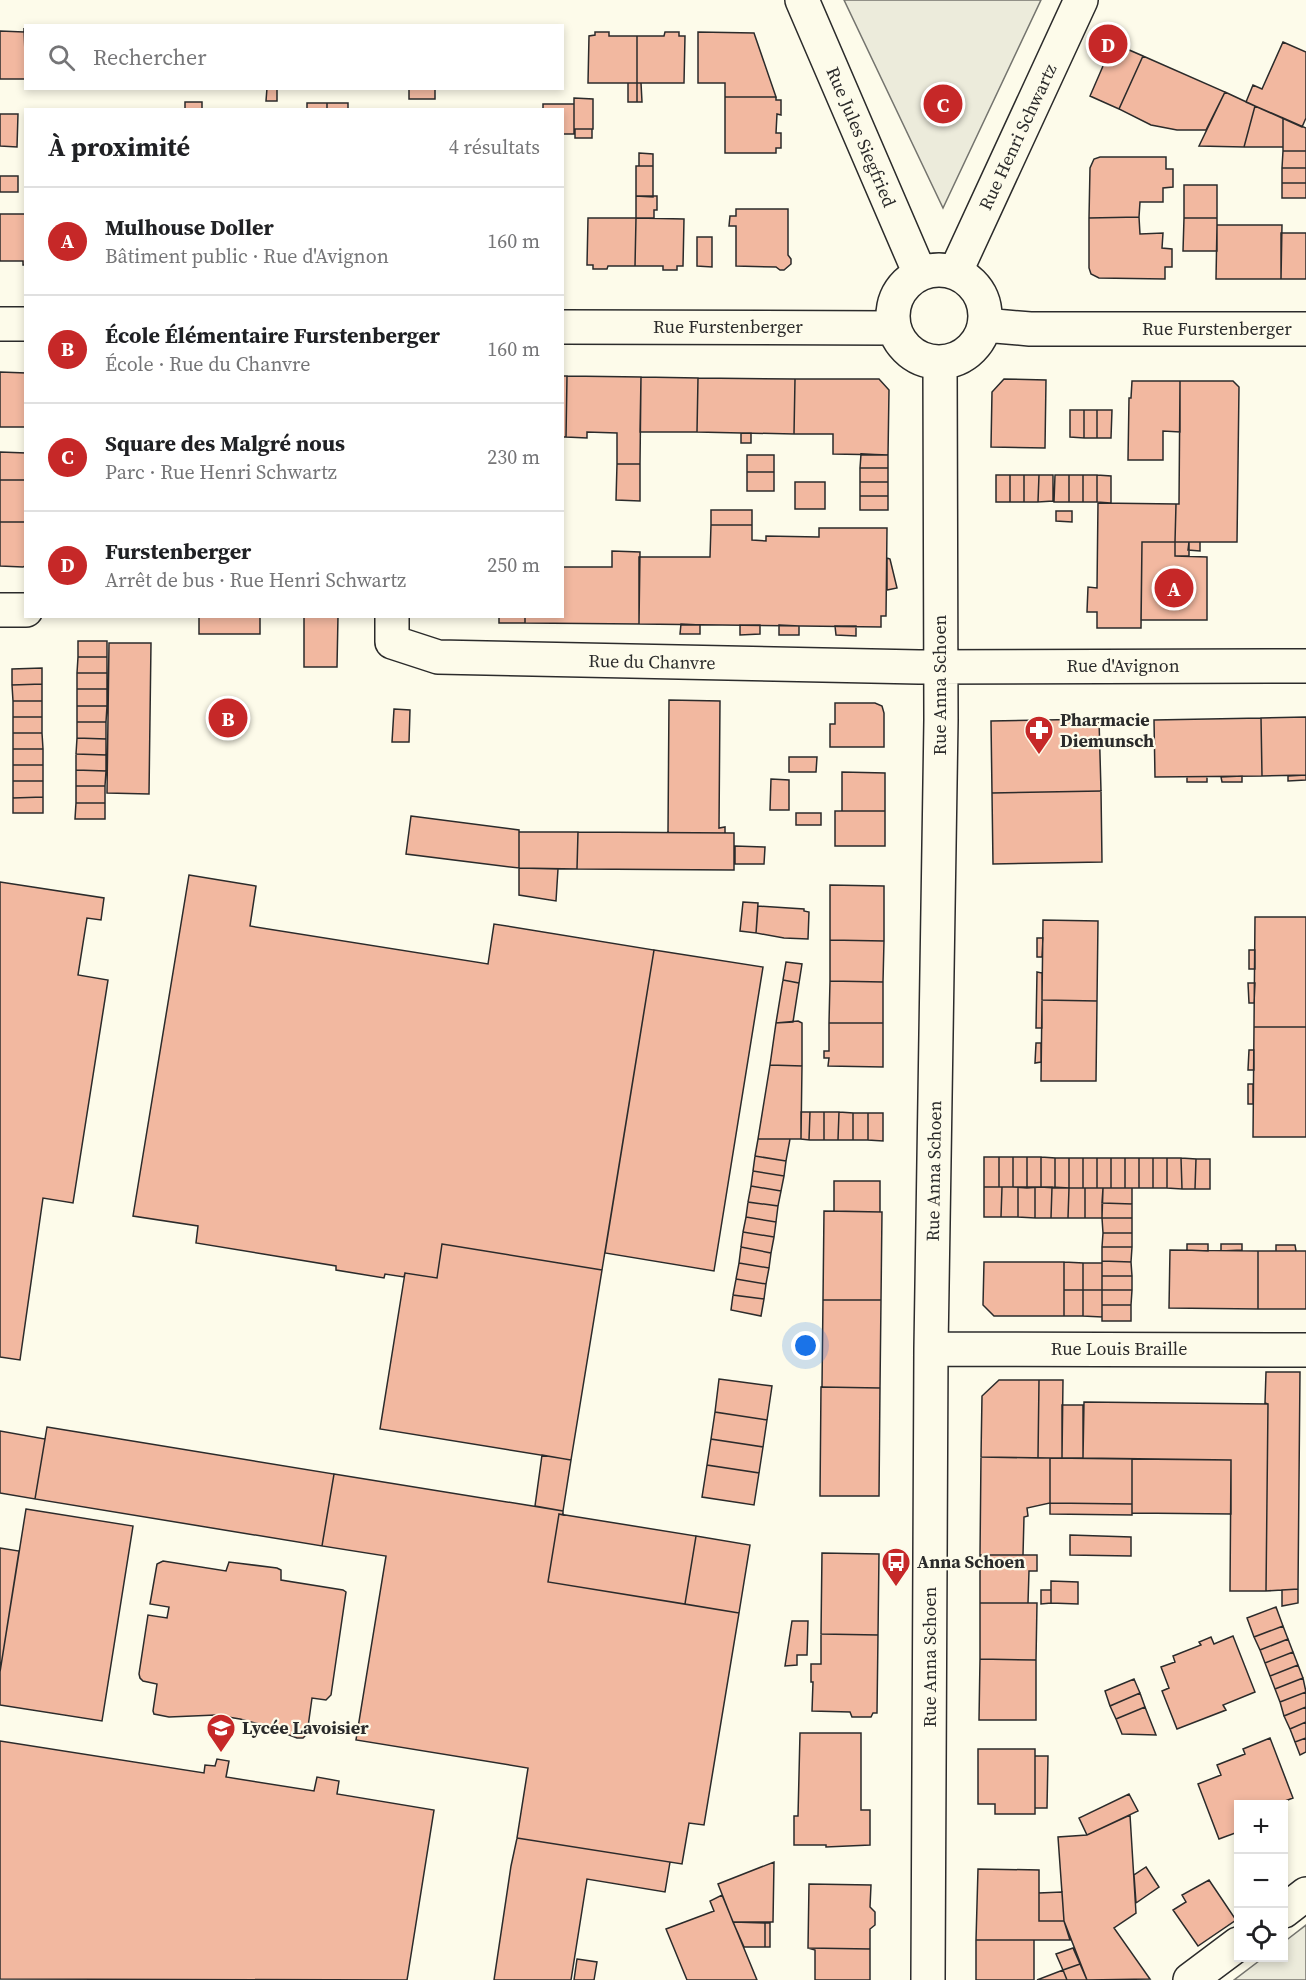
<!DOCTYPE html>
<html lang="fr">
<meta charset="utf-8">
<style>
:root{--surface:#fff;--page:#f2f2f2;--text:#202124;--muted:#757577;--line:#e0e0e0;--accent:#c62828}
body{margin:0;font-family:"Source Serif 4",serif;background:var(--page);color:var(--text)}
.controls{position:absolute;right:18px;bottom:18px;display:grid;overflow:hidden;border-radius:0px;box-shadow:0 3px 9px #0003}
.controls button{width:54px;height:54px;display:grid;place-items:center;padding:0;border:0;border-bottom:2px solid var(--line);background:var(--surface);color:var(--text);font:30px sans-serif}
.you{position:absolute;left:806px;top:1346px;width:21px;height:21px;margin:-15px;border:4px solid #fff;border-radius:50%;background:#1a73e8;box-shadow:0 0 0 9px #1a73e833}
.badge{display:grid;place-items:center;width:39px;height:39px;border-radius:50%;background:var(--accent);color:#fff;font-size:20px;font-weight:700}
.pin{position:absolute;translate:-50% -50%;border:3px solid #fff;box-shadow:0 2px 6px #0006}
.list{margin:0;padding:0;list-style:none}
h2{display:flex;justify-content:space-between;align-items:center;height:78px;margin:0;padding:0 24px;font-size:26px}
h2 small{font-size:20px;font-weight:400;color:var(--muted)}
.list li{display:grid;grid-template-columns:39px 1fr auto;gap:18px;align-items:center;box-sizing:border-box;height:108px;padding:0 24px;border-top:2px solid var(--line)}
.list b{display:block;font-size:22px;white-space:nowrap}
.list p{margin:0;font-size:20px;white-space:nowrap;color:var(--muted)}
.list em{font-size:20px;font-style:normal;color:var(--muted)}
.icon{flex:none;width:33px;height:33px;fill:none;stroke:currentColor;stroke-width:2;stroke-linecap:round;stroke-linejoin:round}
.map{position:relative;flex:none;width:1306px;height:1980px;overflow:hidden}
.search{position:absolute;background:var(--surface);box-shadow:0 3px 9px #0003;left:24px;top:24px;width:540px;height:66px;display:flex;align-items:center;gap:15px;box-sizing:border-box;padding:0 21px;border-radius:0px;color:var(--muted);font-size:22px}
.panel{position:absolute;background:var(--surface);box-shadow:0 3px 9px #0003;left:24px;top:108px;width:540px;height:510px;border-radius:0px}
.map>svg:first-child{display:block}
</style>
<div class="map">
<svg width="1306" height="1980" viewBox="0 0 1306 1980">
<rect width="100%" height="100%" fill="#fdfbea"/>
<path fill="#ecebdb" stroke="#74746e" stroke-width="1.5" d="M844,0H1041L943,208Z
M1306,1925V1980H1234L1263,1958H1284V1942Z"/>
<path fill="#f2b8a0" stroke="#2b2b2b" stroke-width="1.5" d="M24,28L26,79H0V31L24,32Z
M595,32H609V36H637V83H588L589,36L595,35Z
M665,32H679V36H685L684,83H637V36H664Z
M698,32L754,33L776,97H725V83H698Z
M1283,42L1306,52V118L1302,127L1246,102L1253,85L1262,89Z
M1113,43L1143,56L1119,109L1090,96Z
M1143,56L1225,92L1206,130H1177L1151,125L1119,109Z
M628,83H637V102H628Z
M637,83H641L642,102H637Z
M267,88H277V101H266Z
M409,88H435V99H409Z
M1225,92L1255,106L1244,147L1199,146Z
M725,97H776V100H781V115L777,114L776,133H781V148H776V153H725Z
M574,98L593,99V129H574Z
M185,102H202V110H185Z
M307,103H327V110H307Z
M327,103H348V110H327Z
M543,104H574V134H562V110H543Z
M1255,106L1283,118V147H1244Z
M0,114H18L17,147L0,146Z
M1283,118L1306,128V151H1283Z
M575,129H592V138H575Z
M1283,151H1306V168H1282Z
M639,153L653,154V166H639Z
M1166,157V169H1173V187L1163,188V202H1140L1139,217L1089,218L1090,168L1094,159L1100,157Z
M636,166H653V197L636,196Z
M1282,168H1306V183H1282Z
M0,176H18V192H0Z
M1282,183H1306V198H1282Z
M1184,185H1217V218H1184Z
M636,196H657V210H654V218H636Z
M736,209H788V255L791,259V264L784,270H780L776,267L736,266V226H729L730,216H736Z
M0,214H26V265H23V261H0Z
M1139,217L1140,234L1163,233L1162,248L1172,249V267H1165V279L1099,278L1091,274L1089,268V218Z
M588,218H636L635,266H608L607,269H593V265H587Z
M636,218L684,219L683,266H677V270H663V266H635Z
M1184,218H1217V251H1183Z
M1217,225H1282L1281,279H1216Z
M1281,233H1306V279H1281Z
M697,237H712V267L697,266Z
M0,372L26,373V427H0Z
M562,376H567L566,437H562Z
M567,376L641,377L640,464H617V433L587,432V438L566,437Z
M641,377L698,378L697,432H640Z
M698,378L795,379L794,434L697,432Z
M795,379H879L889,390L888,455L833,454V434H794Z
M1004,379L1046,380L1045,448L991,447L992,392Z
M1132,381H1180V432L1163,431V460H1128L1129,398H1131Z
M1180,381H1233L1239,387L1237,542H1175L1176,504H1179Z
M1070,410H1084V438L1070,437Z
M1084,410H1097V438H1084Z
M1097,410H1112L1111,438H1097Z
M741,433H751V443H741Z
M0,452L26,453V480H0Z
M861,454L888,455V468H860Z
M747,455H774V472H747Z
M617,464H640V501L616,500Z
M860,468H888V482H860Z
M747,472H774V491H747Z
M996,475H1010V502H996Z
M1010,475H1024V502H1010Z
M1024,475H1039L1038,502H1024Z
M1039,475H1053V501L1038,502Z
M1055,475H1069V502H1054Z
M1069,475H1083V502H1069Z
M1083,475H1097V502H1083Z
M1097,475L1111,476V503L1097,502Z
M0,480H26V522H0Z
M795,482H825V509H795Z
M860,482H888V496H860Z
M860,496H888V510H860Z
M1098,503L1176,504L1175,542H1142L1141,628H1097V612H1087L1088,587L1097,588Z
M711,510H752V525H711Z
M1056,511H1072V522L1056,521Z
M0,522H26V565L23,567L0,566Z
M711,525H752V540L766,541V536L819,537V528H887L886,616H881V627L639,624V557H710Z
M1142,542H1175V556L1207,557V620H1141Z
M1175,542H1189V556H1175Z
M1189,542H1200V551L1188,550Z
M612,551L640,552L639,624L525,623V616H562V567H612Z
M887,558L890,559L897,588L887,590Z
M199,616H260V634H199Z
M304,616H338L337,667H304Z
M499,616H525V623H499Z
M681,624L700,625V634H680Z
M740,625H760V634L740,635Z
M779,625L799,626V635H779Z
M835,626H856V636L836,635Z
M78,641H107V657H78Z
M109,643H151L149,794L107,793Z
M78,657H107V673H77Z
M42,668V684L12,685V669Z
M77,673H107V689H77Z
M42,684V701H13L12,685Z
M77,689H107V706H77Z
M669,700L720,701L719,828L725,827V833H668Z
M13,701H42V717H13Z
M835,703H875L882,706L884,713V747H830V724H835Z
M77,706H107L106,722H77Z
M394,709L410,710L409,742H392Z
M13,717H42V733H13Z
M1306,717V775L1262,776L1261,718Z
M1261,718L1262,776L1155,777L1154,720Z
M1099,719L1101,791L992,793L991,721Z
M77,722H106V739L77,738Z
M13,733H42L43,749H13Z
M77,738L106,739V755L76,754Z
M13,749H43V765H13Z
M76,754L106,755V771L76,770Z
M789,757H817L816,772H789Z
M13,765H43V781H13Z
M76,770L106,771L105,786H76Z
M842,772L885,773V811H842Z
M1306,775V780L1288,781V776Z
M1242,776V782H1222L1221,777Z
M1187,777H1207V782H1187Z
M771,779L789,780V810H770Z
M13,781H43V797L13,798Z
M76,786H105V803H76Z
M1101,791L1102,862L993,864L992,793Z
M43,797V813H13V798Z
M76,803H105V819H75Z
M835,811H885V846H835Z
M796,813H821V825H796Z
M411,816L519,830V868L406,854Z
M519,832H578L577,869L519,868Z
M578,832L734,833V870L577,869Z
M735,846L765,847L764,864H735Z
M519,868L558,869L556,901L519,895Z
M189,875L256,886L250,926L488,964L494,924L654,950L602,1270L442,1244L437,1278L405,1273L404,1277L385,1274L384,1278L336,1270V1266L196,1243L198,1226L133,1216Z
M0,882L104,898L101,920L87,918L78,975L108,980L73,1203L43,1198L20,1360L0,1357Z
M830,885L884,886V941L830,940Z
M743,902L758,903L756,933L740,931Z
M758,906L804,909V911L809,912L808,939L784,938L756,933Z
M1255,917H1306V1027H1254Z
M1043,920L1098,921L1097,1001L1042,1000Z
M1037,938H1043L1042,957H1037Z
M830,940L884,941L883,982L830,981Z
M654,950L763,967L714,1271L605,1253Z
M1249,950H1255V969H1249Z
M786,962L802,964L799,983L783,980Z
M1037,972L1042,973V1028H1036Z
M783,980L799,983L793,1022L776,1023Z
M830,981L883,982V1023H829Z
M1248,983H1255L1254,1003H1249Z
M1042,1000L1097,1001L1096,1081H1041Z
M798,1021L802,1023V1066L770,1065L776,1023Z
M829,1023H883V1067L828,1066L829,1058H824V1051H829Z
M1254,1027H1306V1137H1253Z
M1036,1043H1041V1062L1035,1063Z
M1249,1050H1254V1070H1248Z
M770,1065L802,1066L801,1139H758Z
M1248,1084H1253V1104H1248Z
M801,1112H810L809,1140L801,1139Z
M810,1112H824V1140H809Z
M824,1112H839L838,1140H824Z
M839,1112L853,1113V1140H838Z
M853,1113H868V1140H853Z
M868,1113H883V1141L868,1140Z
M758,1139H790L786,1161L755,1156Z
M755,1156L786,1161L784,1176L753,1171Z
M984,1157H999V1187H984Z
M999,1157H1013V1187H999Z
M1013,1157H1027V1188L1013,1187Z
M1027,1157H1041V1187L1027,1188Z
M1041,1157L1055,1158V1188L1041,1187Z
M1055,1158H1069V1188H1055Z
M1069,1158H1083V1188H1069Z
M1083,1158H1097V1188H1083Z
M1097,1158H1111V1188H1097Z
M1111,1158H1125V1188H1111Z
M1125,1158H1139V1188H1125Z
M1139,1158H1153V1188H1139Z
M1153,1158H1167V1188H1153Z
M1167,1158H1181L1182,1189L1167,1188Z
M1181,1158L1196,1159L1195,1189H1182Z
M1196,1159H1210V1189H1195Z
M753,1171L784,1176L781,1191L751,1186Z
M834,1181H880V1212L834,1211Z
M751,1186L781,1191L778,1206L748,1202Z
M984,1187H1002L1001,1217H984Z
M1002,1187H1018V1217H1001Z
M1018,1187H1035V1218L1018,1217Z
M1035,1187H1052L1051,1218H1035Z
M1052,1187L1069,1188L1068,1218H1051Z
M1069,1188H1085V1218H1068Z
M1085,1188H1103L1102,1218H1085Z
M1103,1188H1132V1204L1102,1203Z
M748,1202L778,1206L776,1222L746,1217Z
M1102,1203L1132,1204V1218H1102Z
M824,1211L882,1212L881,1300H823Z
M746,1217L776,1222L774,1237L743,1232Z
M1102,1218H1132V1233H1103Z
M743,1232L774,1237L771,1253L741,1247Z
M1103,1233H1132V1247H1102Z
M442,1244L602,1270L571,1460L380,1429L405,1273L437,1278Z
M1187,1244H1208V1251L1187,1250Z
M1221,1244H1242V1250L1221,1251Z
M1276,1245H1295L1296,1251H1276Z
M741,1247L771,1253L769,1268L739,1263Z
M1102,1247H1132L1131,1262L1102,1261Z
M1170,1250L1258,1251V1309L1169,1308Z
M1258,1251H1306V1309H1258Z
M1102,1261L1131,1262L1132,1276H1102Z
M984,1262H1064V1316H994L983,1305Z
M1064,1262L1083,1263V1290H1064Z
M739,1263L769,1268L766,1284L736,1279Z
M1083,1263H1102V1290H1083Z
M1102,1276H1132V1290H1102Z
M736,1279L766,1284L764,1299L733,1295Z
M1064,1290H1083V1316H1064Z
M1083,1290H1102V1317L1083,1316Z
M1102,1290H1132L1131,1305H1102Z
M733,1295L764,1299L761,1316L731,1310Z
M823,1300H881L880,1388L822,1387Z
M1102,1305H1131V1321H1102Z
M1266,1372H1300L1298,1589L1266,1591L1268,1404L1265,1403Z
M719,1379L772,1386L767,1420L715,1412Z
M999,1380H1039L1038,1458L981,1457L982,1396Z
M1039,1380H1063L1062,1458H1038Z
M821,1387L880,1388L879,1496H820Z
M1084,1402L1268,1404L1266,1591H1230L1231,1460L1083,1458Z
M1062,1405H1083V1458H1062Z
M715,1412L767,1420L763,1447L711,1439Z
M47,1427L334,1474L322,1546L35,1499Z
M0,1431L45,1439L35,1499L0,1493Z
M711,1439L763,1447L759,1473L707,1465Z
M542,1455L571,1460L563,1511L535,1506Z
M981,1457L1050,1458V1503L1027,1508L1028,1516L1024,1517L1023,1555H980Z
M1050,1458L1132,1459V1504L1050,1503Z
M1132,1459L1231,1460V1514L1132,1513Z
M707,1465L759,1473L754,1505L702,1497Z
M334,1474L563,1511V1515L559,1514L548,1582L739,1613L704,1825L689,1823L682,1864L517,1838L528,1768L356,1740L386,1556L322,1546Z
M1050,1503L1132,1504V1515L1050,1514Z
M26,1509L133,1526L102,1721L0,1705V1672Z
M559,1514L696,1536L685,1604L548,1582Z
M1070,1535L1131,1537V1556L1070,1555Z
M696,1536L750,1545L739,1613L685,1604Z
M0,1548L19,1551L0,1672Z
M822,1553L879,1554L878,1635L821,1634Z
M980,1555H1037V1571H1029L1028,1603H980Z
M163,1561L226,1571L229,1562L277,1568L281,1570V1580L343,1590L346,1592L331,1695L326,1700L312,1698L307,1734L303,1738H297L263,1725L240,1719L216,1715L169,1717L154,1714L153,1711L157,1684L143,1681L140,1678L139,1674L148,1615L167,1618L169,1607L150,1604L157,1564Z
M1051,1581L1078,1582V1604L1051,1603Z
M1298,1589V1603L1282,1606V1590Z
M1041,1590H1051V1603L1041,1604Z
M980,1603H1037L1036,1660L980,1659Z
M1276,1607L1283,1626L1254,1637L1247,1618Z
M792,1621H808L807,1655H797V1665L785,1666Z
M1283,1626L1288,1639L1260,1650L1254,1637Z
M821,1634L878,1635L877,1713H873L871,1717H852L850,1712L812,1711L813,1682H811V1664H821Z
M1233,1636L1255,1692L1223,1705L1226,1710L1177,1729L1162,1691L1169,1688L1161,1667L1175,1662L1173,1656L1201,1645L1199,1642L1211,1637L1214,1644Z
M1288,1639L1293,1652L1265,1663L1260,1650Z
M1293,1652L1298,1665L1270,1676L1265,1663Z
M980,1659L1036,1660V1720H979Z
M1298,1665L1303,1678L1275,1689L1270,1676Z
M1303,1678L1306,1692L1280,1702L1275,1689Z
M1134,1679L1140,1693L1110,1706L1105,1691Z
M1306,1692V1707L1284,1716L1280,1702Z
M1140,1693L1145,1707L1116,1719L1110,1706Z
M1145,1707L1156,1735L1122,1734L1116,1719Z
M1306,1707V1722L1290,1729L1284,1716Z
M1306,1722V1738L1295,1742L1290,1729Z
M800,1733H861V1810H870V1845L826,1847V1845H794V1816H798Z
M1270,1738L1293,1798L1277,1804H1238V1832L1219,1839L1198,1784L1221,1775L1217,1765L1245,1754L1243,1749Z
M1306,1738V1752L1300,1755L1295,1742Z
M0,1741L204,1773L205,1765L215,1766L217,1759L229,1761L226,1777L314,1791L317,1777L339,1781L337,1794L434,1810L407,1980L0,1979Z
M978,1749H1035V1814H995V1804H978Z
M1035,1756H1048L1047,1808H1035Z
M1129,1794L1138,1811L1087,1835L1079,1818Z
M1130,1815L1136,1913L1114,1928L1150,1979L1087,1980L1064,1921L1058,1837L1087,1835Z
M517,1838L670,1862L665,1892L587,1879L571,1980H494L511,1866Z
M774,1862L773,1922H733L718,1884Z
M1146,1867L1159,1887L1136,1903L1134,1875Z
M978,1869L1039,1870V1921H1064L1070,1940H976Z
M1209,1880L1236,1920L1198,1946L1173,1910L1186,1902L1182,1895Z
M809,1884L871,1885L870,1907L875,1912V1925L870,1929V1949L808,1948Z
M1062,1892L1064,1921H1039V1893Z
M722,1895L757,1980H687L666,1929L714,1911L710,1901Z
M733,1922L765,1923V1947H744Z
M765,1923H770V1947H765Z
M976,1940H1034V1980H976Z
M808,1948L870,1949V1980H815V1950Z
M1073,1948L1080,1964L1063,1970L1056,1954Z
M577,1959L597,1962L594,1980H574Z
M1080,1964L1087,1980H1067L1063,1970Z
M1063,1970L1067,1980H1037Z"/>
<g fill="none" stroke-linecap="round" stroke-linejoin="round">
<g stroke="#2b2b2b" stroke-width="36">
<path id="minor" d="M802,0L920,274
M893 316a46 46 0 1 1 92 0a46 46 0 1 1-92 0Z
M955,273L1081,0
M0,324H26
M984,325L1030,329H1306
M562,327L894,328
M0,610H26
M392,616V642L438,657L919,667L1306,666
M931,1349L1306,1350
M1284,1911L1306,1894
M928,1980L931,1349L941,720L940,362
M1190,1980L1238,1944"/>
</g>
<use href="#minor" stroke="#fdfbea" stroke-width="33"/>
</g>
<defs>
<g id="pharmacy-pin" transform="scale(1.5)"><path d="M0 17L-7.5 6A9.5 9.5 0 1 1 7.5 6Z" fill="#c62828" stroke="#fdfbea"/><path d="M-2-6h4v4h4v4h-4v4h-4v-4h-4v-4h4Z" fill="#fff"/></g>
<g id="bus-pin" transform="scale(1.5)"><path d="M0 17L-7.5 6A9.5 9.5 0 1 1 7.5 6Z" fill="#c62828" stroke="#fdfbea"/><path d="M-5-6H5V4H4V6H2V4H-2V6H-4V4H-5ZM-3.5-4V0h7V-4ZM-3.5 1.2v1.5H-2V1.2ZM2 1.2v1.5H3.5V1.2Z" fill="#fff"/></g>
<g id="school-pin" transform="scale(1.5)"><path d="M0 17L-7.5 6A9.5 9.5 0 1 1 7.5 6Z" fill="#c62828" stroke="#fdfbea"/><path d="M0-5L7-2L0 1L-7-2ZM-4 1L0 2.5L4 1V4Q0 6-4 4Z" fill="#fff"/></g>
</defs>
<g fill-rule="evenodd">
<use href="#pharmacy-pin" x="1039" y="730"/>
<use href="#bus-pin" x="896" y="1562"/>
<use href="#school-pin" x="221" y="1728"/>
</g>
<g text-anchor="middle" stroke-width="4.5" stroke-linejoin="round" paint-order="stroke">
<g font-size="18" fill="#2b2b2b" stroke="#fdfbea">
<text transform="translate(861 137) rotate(67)" y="6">Rue Jules Siegfried</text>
<text transform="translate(1018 137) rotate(-65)" y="6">Rue Henri Schwartz</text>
<text x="728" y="333">Rue Furstenberger</text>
<text x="1217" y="335">Rue Furstenberger</text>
<text transform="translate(652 662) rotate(1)" y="6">Rue du Chanvre</text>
<text x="1123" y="672">Rue d'Avignon</text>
<text transform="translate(940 685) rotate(-90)" y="6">Rue Anna Schoen</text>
<text transform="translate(934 1171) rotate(-89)" y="6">Rue Anna Schoen</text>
<text x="1119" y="1355">Rue Louis Braille</text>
<text transform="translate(930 1657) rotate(-90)" y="6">Rue Anna Schoen</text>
</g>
<g font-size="18" font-weight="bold" fill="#2b2b2b" stroke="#fdfbea" text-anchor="start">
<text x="1060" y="726">Pharmacie<tspan x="1060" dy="21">Diemunsch</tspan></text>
<text x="917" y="1568">Anna Schoen</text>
<text x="242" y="1734">Lycée Lavoisier</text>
</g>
</g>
</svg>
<div class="controls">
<button>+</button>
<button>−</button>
<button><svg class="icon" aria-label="locate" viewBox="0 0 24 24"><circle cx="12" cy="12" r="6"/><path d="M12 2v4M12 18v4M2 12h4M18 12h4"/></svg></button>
</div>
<div class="you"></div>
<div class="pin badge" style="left:1174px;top:588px">A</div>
<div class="pin badge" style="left:228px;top:718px">B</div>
<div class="pin badge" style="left:943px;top:104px">C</div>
<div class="pin badge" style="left:1108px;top:44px">D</div>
<div class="search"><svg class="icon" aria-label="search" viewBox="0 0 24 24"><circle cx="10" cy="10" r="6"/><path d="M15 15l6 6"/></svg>Rechercher</div>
<section class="panel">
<h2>À proximité<small>4 résultats</small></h2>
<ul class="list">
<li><span class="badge">A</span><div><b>Mulhouse Doller</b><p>Bâtiment public · Rue d'Avignon</p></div><em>160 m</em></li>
<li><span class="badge">B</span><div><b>École Élémentaire Furstenberger</b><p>École · Rue du Chanvre</p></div><em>160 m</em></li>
<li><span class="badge">C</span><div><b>Square des Malgré nous</b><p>Parc · Rue Henri Schwartz</p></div><em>230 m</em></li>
<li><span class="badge">D</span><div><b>Furstenberger</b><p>Arrêt de bus · Rue Henri Schwartz</p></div><em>250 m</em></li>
</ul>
</section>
</div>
